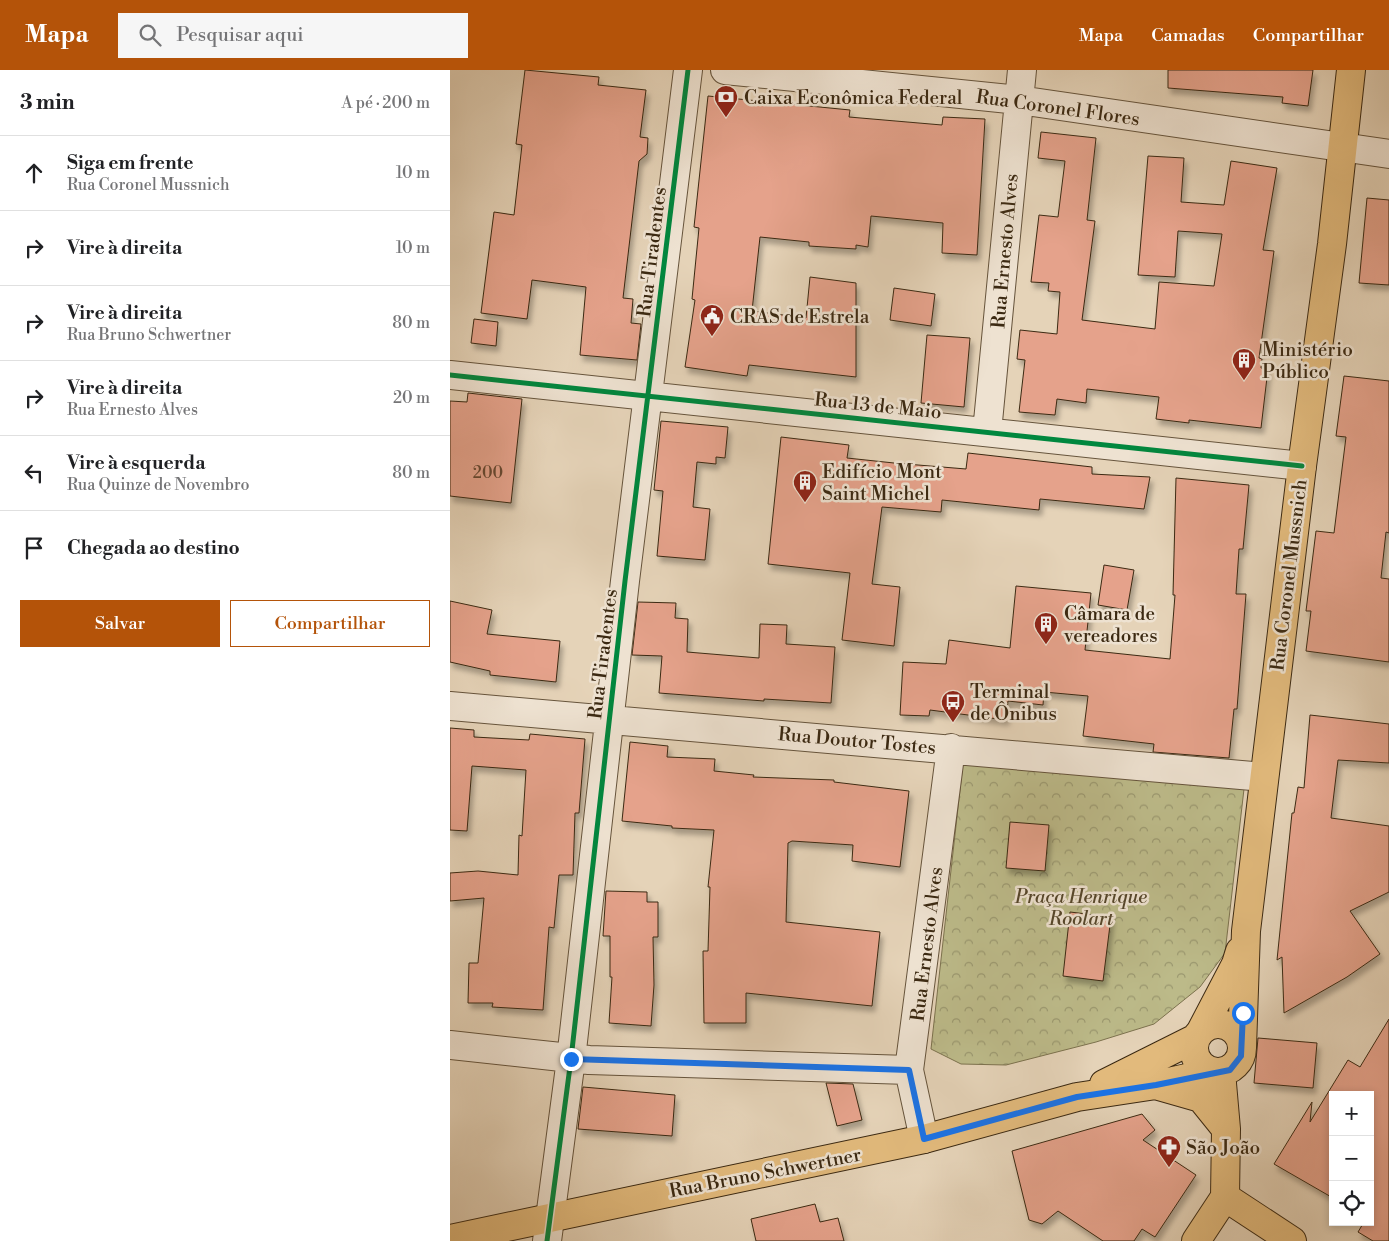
<!DOCTYPE html>
<html lang="pt">
<meta charset="utf-8">
<style>
:root{--surface:#fff;--page:#f6f6f6;--text:#202124;--muted:#757577;--line:#e0e0e0;--accent:#b45309}
body{margin:0;font-family:"Libre Bodoni",serif;background:var(--page);color:var(--text)}
.controls{position:absolute;right:15px;bottom:15px;display:grid;overflow:hidden;border-radius:0px;box-shadow:0 2px 8px #0003}
.controls button{width:45px;height:45px;display:grid;place-items:center;padding:0;border:0;border-bottom:1px solid var(--line);background:var(--surface);color:var(--text);font:25px sans-serif}
.stop{position:absolute;width:15px;height:15px;margin:-11px;border:4px solid #1a73e8;border-radius:50%;background:#fff}
.stop.end{background:#1a73e8;border-color:#fff;box-shadow:0 1px 5px #0008}
.list{margin:0;padding:0;list-style:none}
h2{display:flex;justify-content:space-between;align-items:center;height:65px;margin:0;padding:0 20px;font-size:21px}
h2 small{font-size:16px;font-weight:400;color:var(--muted)}
.list li{display:grid;grid-template-columns:32px 1fr auto;gap:15px;align-items:center;box-sizing:border-box;height:75px;padding:0 20px;border-top:1px solid var(--line)}
.list b{display:block;font-size:19px;white-space:nowrap}
.list p{margin:0;font-size:16px;white-space:nowrap;color:var(--muted)}
.list em{font-size:16px;font-style:normal;color:var(--muted)}
.actions{display:flex;gap:10px;padding:15px 20px}
.actions a{flex:1;padding:11px 0;border:1px solid var(--accent);border-radius:0px;text-align:center;font-size:18px;color:var(--accent)}
.actions .main{background:var(--accent);color:#fff}
.icon{flex:none;width:28px;height:28px;fill:none;stroke:currentColor;stroke-width:2;stroke-linecap:round;stroke-linejoin:round}
.map{position:relative;flex:none;width:939px;height:1171px;overflow:hidden}
header{display:flex;align-items:center;gap:30px;box-sizing:border-box;height:70px;padding:0 25px;background:var(--accent);color:#fff}
header strong{font-size:24px}
nav{display:flex;gap:28px;margin-inline-start:auto;font-size:18px}
.search{width:350px;height:45px;background:var(--page);display:flex;align-items:center;gap:12px;box-sizing:border-box;padding:0 18px;border-radius:0px;color:var(--muted);font-size:19px}
main{display:flex}
aside{flex:1;background:var(--surface)}
.map>svg:first-child{display:block}
</style>
<header>
<strong>Mapa</strong>
<div class="search"><svg class="icon" aria-label="search" viewBox="0 0 24 24"><circle cx="10" cy="10" r="6"/><path d="M15 15l6 6"/></svg>Pesquisar aqui</div>
<nav><a>Mapa</a><a>Camadas</a><a>Compartilhar</a></nav>
</header>
<main>
<aside>
<h2>3 min<small>A pé · 200 m</small></h2>
<ul class="list">
<li><svg class="icon" aria-label="ahead" viewBox="0 0 24 24"><path d="M12 20V5M6 11l6-6 6 6"/></svg><div><b>Siga em frente</b><p>Rua Coronel Mussnich</p></div><em>10 m</em></li>
<li><svg class="icon" aria-label="right" viewBox="0 0 24 24"><path d="M7 20v-9h11M14 6l5 5-5 5"/></svg><div><b>Vire à direita</b></div><em>10 m</em></li>
<li><svg class="icon" aria-label="right" viewBox="0 0 24 24"><path d="M7 20v-9h11M14 6l5 5-5 5"/></svg><div><b>Vire à direita</b><p>Rua Bruno Schwertner</p></div><em>80 m</em></li>
<li><svg class="icon" aria-label="right" viewBox="0 0 24 24"><path d="M7 20v-9h11M14 6l5 5-5 5"/></svg><div><b>Vire à direita</b><p>Rua Ernesto Alves</p></div><em>20 m</em></li>
<li><svg class="icon" aria-label="left" viewBox="0 0 24 24"><path d="M17 20v-9H6M10 6l-5 5 5 5"/></svg><div><b>Vire à esquerda</b><p>Rua Quinze de Novembro</p></div><em>80 m</em></li>
<li><svg class="icon" aria-label="arrive" viewBox="0 0 24 24"><path d="M6 21V4h12l-3 4 3 4H6"/></svg><div><b>Chegada ao destino</b></div></li>
</ul>
<div class="actions"><a class="main">Salvar</a><a>Compartilhar</a></div>
</aside>
<div class="map">
<svg width="939" height="1171" viewBox="0 0 939 1171">
<defs>
<pattern id="forest-crowns" width="20" height="18" patternUnits="userSpaceOnUse" patternTransform="scale(1.25)"><rect width="20" height="18" fill="#bcba89"/><path d="M2 6a3 3 0 1 1 6 0M12 15a3 3 0 1 1 6 0" fill="none" stroke="#9a976f"/></pattern>
<filter id="shadow"><feDropShadow dx="3" dy="5.5" stdDeviation="2.5" flood-color="#0004"/></filter>
</defs>
<rect width="100%" height="100%" fill="#e5d3b8"/>
<filter id="stains"><feTurbulence type="fractalNoise" baseFrequency=".004" numOctaves="4"/><feColorMatrix values="0 0 0 0 .2 0 0 0 0 .09 0 0 0 0 .02 0 0 0 .5 -.17"/></filter>
<radialGradient id="worn" r=".72"><stop offset=".6" stop-color="#630" stop-opacity="0"/><stop offset="1" stop-color="#630" stop-opacity=".3"/></radialGradient>
<path fill="url(#forest-crowns)" stroke="#7c724e" d="M513,693L794,719L775,883L750,917L704,954L646,972L556,995L511,994L481,979Z"/>
<path fill="#e5a28b" stroke="#3b2912" filter="url(#shadow)" d="M75,0L149,7L148,15L196,20L190,67L198,68L197,84L189,91L173,228L183,229L181,253L191,254L187,290L130,285L136,217L82,210L77,249L31,243L44,142L64,145L72,75L66,74Z
M718,0H863L858,36L832,33L833,27L718,18Z
M258,26L400,40L399,47L492,55L493,47L535,49L527,185L492,183L493,153L421,146L418,177L406,175V179L359,176V172L310,167L302,241L356,248L360,207L406,213V307L299,295L297,306L235,297L245,230L242,229L249,158L244,157Z
M591,62L646,68L637,150L645,151L632,250L705,259L709,212L764,216L772,164L728,161L725,207L688,205L698,86L734,88L731,132L774,135L781,91L827,98L813,180L824,181L809,288L812,289L811,298L818,299L811,358L739,350V353L706,349L709,327L637,319L636,333L607,329L605,345L569,342L575,290L567,289L570,260L607,264L610,222L598,221L599,213L581,212L589,145L608,147L615,91L588,88Z
M917,128L939,130V215L909,213Z
M444,218L485,224L481,256L440,250Z
M24,249L48,252L46,276L21,273Z
M477,265L520,268L514,337L471,333Z
M894,306L939,311V463L936,462L931,508L939,509V592L856,581L861,541H856L866,461L884,463L896,367L886,366Z
M18,323L72,329L61,433L0,426V331L17,332Z
M211,351L278,357L275,388L266,387V394L247,392L243,437L260,439L255,490L207,486L213,421L204,420Z
M331,367L399,375L397,388L444,393L516,399L518,383L642,397V404L700,407L694,439L590,429L589,440L492,430L491,442L432,437L422,514L450,517L444,576L392,570L400,503L318,494Z
M726,408L799,415L793,479H789L786,524H796L787,639H784L779,688L703,682L704,674L633,666L638,626L594,622L593,635L558,631L556,650L480,640L479,646L450,645L453,592L496,594L499,570L560,578L566,516L641,523L635,580L720,589L725,525H723Z
M654,495L684,500L677,540L648,535Z
M0,531L42,540L37,564L110,571L106,612L40,605V601L0,592Z
M188,532L226,533L225,548L238,549L237,582L309,588L310,554L337,555L336,574L385,577L381,633L314,629V631L209,623L212,586L182,585Z
M860,645L939,654V693L888,690L881,748L939,756V822L900,841L930,884L897,907L834,943L832,887L827,890L842,743H844L848,717L854,718Z
M0,658L24,660V667L79,670L80,664L135,669L129,743H125L123,805H109L104,858L99,857L93,940L42,937L43,933H18L19,893H28L34,828L0,831V803L28,801L68,805L69,765L72,766L76,700L22,696L17,761L0,760Z
M180,672L218,676L217,687L265,689L264,701L304,705L303,707L384,710V712L459,721L450,797L402,791L403,775L342,771L338,773L336,852L430,862L422,936L296,923V953H254L253,881H258L260,817H258L264,760L222,758V756L172,751Z
M560,752L599,755L595,801L556,798Z
M156,821L197,822V832H208V867H203L204,915L201,956L159,953L162,907H160V866H153Z
M620,842L661,847L653,911L613,906Z
M939,949V1171H923L908,1162L914,1152H920V1025H883V1128L824,1094L862,1032L860,1052L898,990L910,997Z
M808,968L867,973L863,1018L804,1013Z
M376,1013L403,1014L412,1050L387,1056Z
M133,1017L225,1025L222,1066L128,1059Z
M692,1044L705,1060L693,1070L746,1105L705,1167L692,1159L684,1171H653L608,1141L592,1154L579,1150L562,1081Z
M365,1134L370,1152L388,1148L394,1171H306L301,1149Z"/>
<g fill="none" stroke-linecap="round" stroke-linejoin="round">
<g stroke="#66543c" stroke-width="30">
<path id="minor" d="M275,0L569,30L939,84
M0,305L852,396
M537,362L572,0
M0,636L814,707
M0,975L139,990L459,1000
M474,1069L459,1000L501,678
M97,1171L121,989L175,511L238,0"/>
</g>
<g stroke="#3b2912" stroke-width="30">
<path id="major" d="M744 978a24 24 0 1 1 48 0a24 24 0 1 1-48 0Z
M751,961L786,894L790,881
M792,978L796,861L852,396L882,174L901,0
M771,1002L776,1059L775,1127
M654,1014L746,968
M709,1016L751,1028L776,1059
M775,1127L842,1171
M0,1169L474,1069L627,1027L706,1015L763,1002
M746,1171L775,1127"/>
</g>
<use href="#minor" stroke="#eee2d1" stroke-width="28"/>
<use href="#major" stroke="#e2ba7c" stroke-width="28"/>
<g stroke="#eee2d1" stroke-width="8">
<path id="cycleway" d="M0,305L852,396
M97,1171L121,989L175,511L238,0"/>
</g>
<use href="#cycleway" stroke="#00873e" stroke-width="5"/>
</g>
<g fill="none" stroke-linecap="round" stroke-linejoin="round">
<path stroke="#1a73e8" stroke-width="6" d="M121,989L459,1000L474,1069L627,1027L706,1015L780,1000L791,986L793,943"/>
</g>
<defs>
<g id="bank-pin" transform="scale(1.25)"><path d="M0 17L-7.5 6A9.5 9.5 0 1 1 7.5 6Z" fill="#8f2418" stroke="#eee2d1"/><path d="M-6-4H6V4H-6ZM0-2.3a2.3 2.3 0 1 0 0 4.6a2.3 2.3 0 1 0 0-4.6Z" fill="#fff"/></g>
<g id="civic-pin" transform="scale(1.25)"><path d="M0 17L-7.5 6A9.5 9.5 0 1 1 7.5 6Z" fill="#8f2418" stroke="#eee2d1"/><path d="M-.6-6.5H3V-4.5H.6V-3L4-1V1h2V6H-6V1h2V-1L-.6-3ZM-1.2 2.5V6h2.4V2.5Z" fill="#fff"/></g>
<g id="building-pin" transform="scale(1.25)"><path d="M0 17L-7.5 6A9.5 9.5 0 1 1 7.5 6Z" fill="#8f2418" stroke="#eee2d1"/><path d="M-4-6H4V6H1V3H-1V6H-4ZM-2.5-4.3h1.7v1.8h-1.7ZM.8-4.3h1.7v1.8H.8ZM-2.5-1h1.7V.8h-1.7ZM.8-1h1.7V.8H.8Z" fill="#fff"/></g>
<g id="bus-pin" transform="scale(1.25)"><path d="M0 17L-7.5 6A9.5 9.5 0 1 1 7.5 6Z" fill="#8f2418" stroke="#eee2d1"/><path d="M-5-6H5V4H4V6H2V4H-2V6H-4V4H-5ZM-3.5-4V0h7V-4ZM-3.5 1.2v1.5H-2V1.2ZM2 1.2v1.5H3.5V1.2Z" fill="#fff"/></g>
<g id="pharmacy-pin" transform="scale(1.25)"><path d="M0 17L-7.5 6A9.5 9.5 0 1 1 7.5 6Z" fill="#8f2418" stroke="#eee2d1"/><path d="M-2-6h4v4h4v4h-4v4h-4v-4h-4v-4h4Z" fill="#fff"/></g>
</defs>
<g fill-rule="evenodd">
<use href="#bank-pin" x="276" y="27"/>
<use href="#civic-pin" x="262" y="246"/>
<use href="#building-pin" x="794" y="290"/>
<use href="#building-pin" x="355" y="412"/>
<use href="#building-pin" x="596" y="554"/>
<use href="#bus-pin" x="503" y="632"/>
<use href="#pharmacy-pin" x="719" y="1077"/>
</g>
<g text-anchor="middle" stroke-width="5" stroke-linejoin="round" paint-order="stroke">
<g font-size="16" fill="#664730">
<text x="38" y="408">200</text>
</g>
<g font-size="19" fill="#3b2912" stroke="#eee2d1" text-anchor="start">
<text x="294" y="34">Caixa Econômica Federal</text>
<text x="280" y="253">CRAS de Estrela</text>
<text x="812" y="286">Ministério<tspan x="812" dy="22">Público</tspan></text>
<text x="372" y="408">Edifício Mont<tspan x="372" dy="22">Saint Michel</tspan></text>
<text x="614" y="550">Câmara de<tspan x="614" dy="22">vereadores</tspan></text>
<text x="520" y="628">Terminal<tspan x="520" dy="22">de Ônibus</tspan></text>
<text x="736" y="1084">São João</text>
</g>
<g font-size="19" fill="#3b2912" stroke="#eee2d1">
<text transform="translate(608 37) rotate(8)" y="7">Rua Coronel Flores</text>
<text transform="translate(554 181) rotate(-85)" y="7">Rua Ernesto Alves</text>
<text transform="translate(201 182) rotate(-83)" y="7">Rua Tiradentes</text>
<text transform="translate(428 335) rotate(6)" y="7">Rua 13 de Maio</text>
<text transform="translate(838 505) rotate(-83)" y="7">Rua Coronel Mussnich</text>
<text transform="translate(152 584) rotate(-83)" y="7">Rua Tiradentes</text>
<text transform="translate(407 670) rotate(5)" y="7">Rua Doutor Tostes</text>
<text transform="translate(476 874) rotate(-83)" y="7">Rua Ernesto Alves</text>
<text transform="translate(315 1102) rotate(-11)" y="7">Rua Bruno Schwertner</text>
</g>
<g font-size="19" font-style="italic" fill="#55462a" stroke="#eee2d1">
<text x="631" y="833">Praça Henrique<tspan x="631" dy="22">Roolart</tspan></text>
</g>
</g>
<rect width="100%" height="100%" filter="url(#stains)"/>
<rect width="100%" height="100%" fill="url(#worn)"/>
</svg>
<div class="controls">
<button>+</button>
<button>−</button>
<button><svg class="icon" aria-label="locate" viewBox="0 0 24 24"><circle cx="12" cy="12" r="6"/><path d="M12 2v4M12 18v4M2 12h4M18 12h4"/></svg></button>
</div>
<div class="stop" style="left:793px;top:943px"></div>
<div class="stop end" style="left:121px;top:989px"></div>
</div>
</main>
